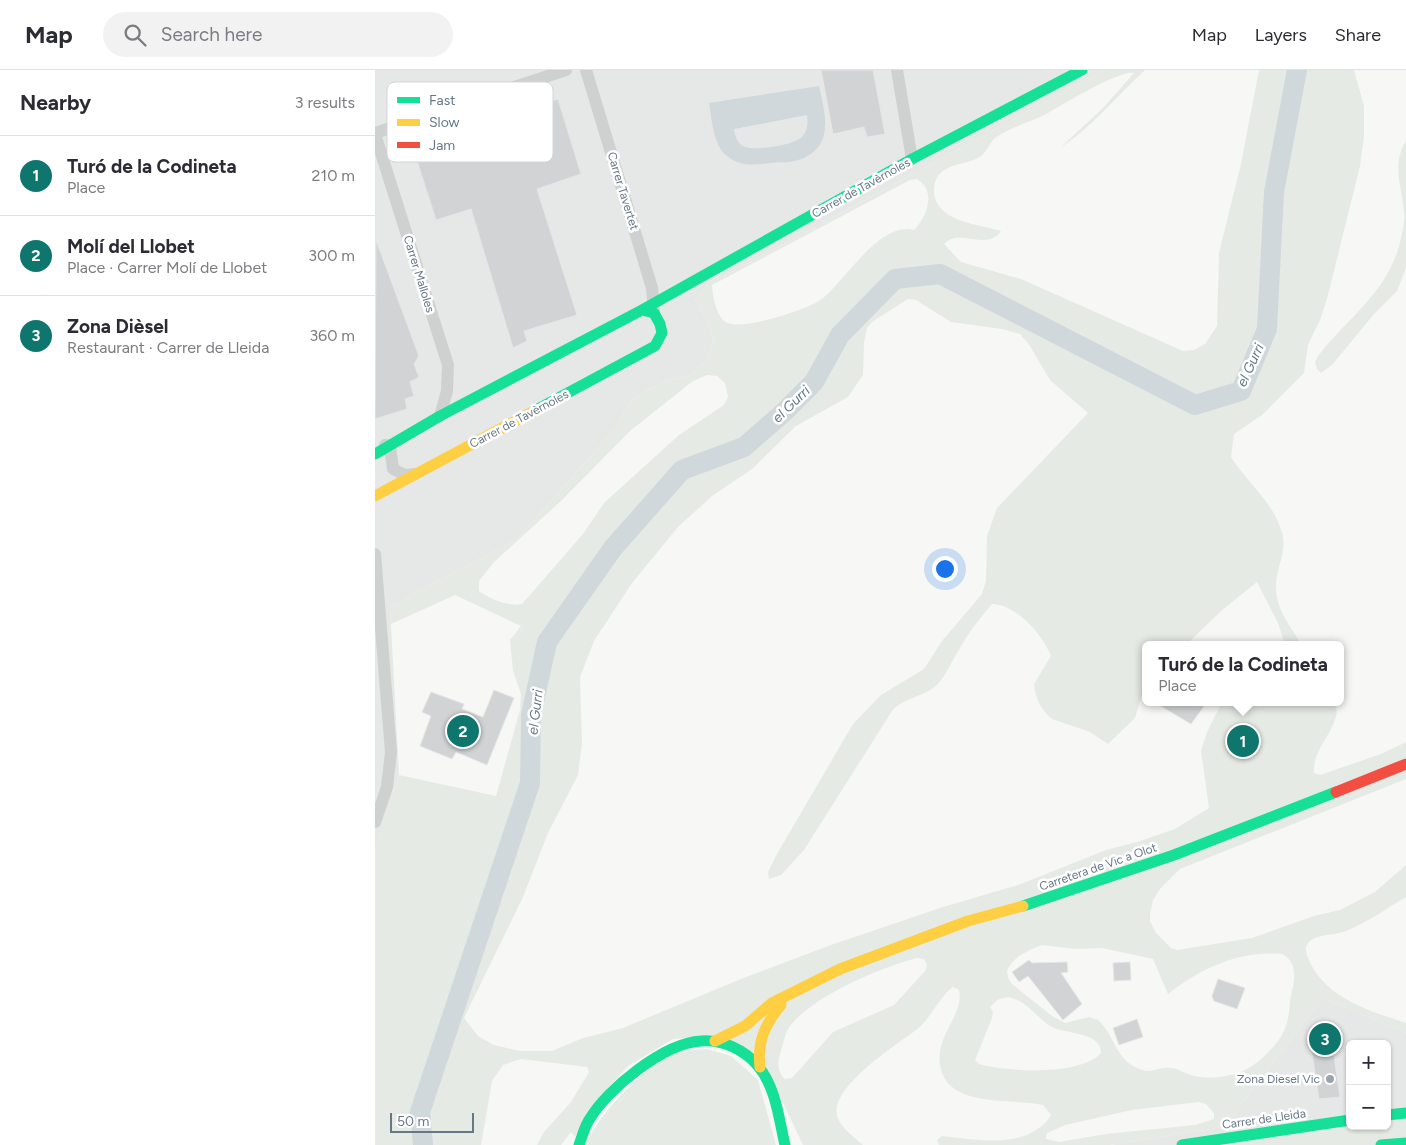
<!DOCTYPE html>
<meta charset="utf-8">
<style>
:root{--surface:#fff;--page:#f2f2f3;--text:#2b2b33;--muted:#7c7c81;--line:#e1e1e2;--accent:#0f766e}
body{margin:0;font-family:Figtree,sans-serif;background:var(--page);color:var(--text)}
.controls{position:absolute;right:15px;bottom:15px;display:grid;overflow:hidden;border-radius:8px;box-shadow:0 1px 4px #0004}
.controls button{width:45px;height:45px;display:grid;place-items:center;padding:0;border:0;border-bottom:1px solid var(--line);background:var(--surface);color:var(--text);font:25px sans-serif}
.scale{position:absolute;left:15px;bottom:12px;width:84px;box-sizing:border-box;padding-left:5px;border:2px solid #678;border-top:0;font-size:14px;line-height:18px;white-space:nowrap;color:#678;-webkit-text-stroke:4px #fff;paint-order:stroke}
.you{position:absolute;left:569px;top:498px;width:18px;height:18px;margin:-12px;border:4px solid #fff;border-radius:50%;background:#1a73e8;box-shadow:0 0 0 8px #1a73e833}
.badge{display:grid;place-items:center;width:32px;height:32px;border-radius:50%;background:var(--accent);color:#fff;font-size:16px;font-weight:700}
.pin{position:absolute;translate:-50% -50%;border:2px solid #fff;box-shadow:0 1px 5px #0006}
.popup{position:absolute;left:767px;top:571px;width:202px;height:65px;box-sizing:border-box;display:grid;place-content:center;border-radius:8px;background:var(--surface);filter:drop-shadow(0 1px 4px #0005);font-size:16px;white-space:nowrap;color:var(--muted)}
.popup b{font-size:19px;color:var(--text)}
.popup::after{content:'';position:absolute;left:50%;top:100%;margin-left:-10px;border:10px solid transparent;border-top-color:var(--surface)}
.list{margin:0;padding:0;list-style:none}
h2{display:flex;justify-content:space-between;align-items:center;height:65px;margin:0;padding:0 20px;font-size:21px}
h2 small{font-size:16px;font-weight:400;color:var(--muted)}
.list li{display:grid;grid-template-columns:32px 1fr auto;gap:15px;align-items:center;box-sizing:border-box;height:80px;padding:0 20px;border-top:1px solid var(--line)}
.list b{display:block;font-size:19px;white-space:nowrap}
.list p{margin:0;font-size:16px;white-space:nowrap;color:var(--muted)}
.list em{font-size:16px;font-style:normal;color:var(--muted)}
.icon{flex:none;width:28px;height:28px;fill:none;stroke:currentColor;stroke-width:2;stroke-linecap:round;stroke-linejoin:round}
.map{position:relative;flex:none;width:1031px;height:1075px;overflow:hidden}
header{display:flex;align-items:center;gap:30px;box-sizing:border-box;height:70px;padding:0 25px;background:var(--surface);border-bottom:1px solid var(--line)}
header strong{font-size:24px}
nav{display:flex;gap:28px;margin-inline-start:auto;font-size:18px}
.search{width:350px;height:45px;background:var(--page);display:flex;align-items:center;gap:12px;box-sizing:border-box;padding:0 18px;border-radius:28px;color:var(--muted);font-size:19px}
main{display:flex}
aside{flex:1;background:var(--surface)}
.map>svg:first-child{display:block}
</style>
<header>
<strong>Map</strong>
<div class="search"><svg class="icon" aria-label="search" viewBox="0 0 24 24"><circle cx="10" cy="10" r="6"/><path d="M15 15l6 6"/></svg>Search here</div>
<nav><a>Map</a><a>Layers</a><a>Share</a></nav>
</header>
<main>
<aside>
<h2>Nearby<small>3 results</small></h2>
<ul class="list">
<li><span class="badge">1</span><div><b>Turó de la Codineta</b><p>Place</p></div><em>210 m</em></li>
<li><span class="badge">2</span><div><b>Molí del Llobet</b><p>Place · Carrer Molí de Llobet</p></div><em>300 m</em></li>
<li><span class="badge">3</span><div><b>Zona Dièsel</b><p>Restaurant · Carrer de Lleida</p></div><em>360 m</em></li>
</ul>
</aside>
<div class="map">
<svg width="1031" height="1075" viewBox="0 0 1031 1075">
<rect width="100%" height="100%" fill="#f7f7f6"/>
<path fill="#e6e7e7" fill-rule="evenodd" d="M0,0H729L355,203L335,211L320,230L332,250L338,272L331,290L314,306L292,310L258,328L238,361L143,468L15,537L24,705L0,780Z
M948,928L1031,963V1075H735L849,1057ZM975,974H1012V1056H975Z"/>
<path fill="#e6eae4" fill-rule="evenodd" d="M729,0H770C742,26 718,56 685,78L728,38L759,3C745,0 692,32 678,40C661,51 636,56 620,68C614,74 611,84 603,88C591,94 579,93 568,101C561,106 559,113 559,121C560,152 604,154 626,161C612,182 584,157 569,174L586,192L646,209L808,281L819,280L830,274L842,256L844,183L866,94L884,0H979L989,36V67L985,96L952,229L945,250L933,275L929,303L887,345L859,364L856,387C872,413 899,432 907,463C911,477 906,488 903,501C895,531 911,550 927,575H910L903,553L882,512L846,541L811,575H770V615L760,648L733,674L715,662L677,649C666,640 660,628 659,614L676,586C667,564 642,535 617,534C605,548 594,562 585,578C577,590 573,602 563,614C550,627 529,627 517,641L429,780L406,805L394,809L393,802L402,784L478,654L506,625L549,599L567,571L607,524L611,511L612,466L622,438L713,343L675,310L655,276L645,264L627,259L576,252L541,230L533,229L497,252L492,258L489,273L488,305L473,327L421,356L377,399L337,426L303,457L257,513L219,571L205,607L207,673L203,705L173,763L148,827L89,948L103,966L119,975L145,981H177L208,968L248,958L366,909L456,875L568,837L646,814L731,780L762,772L800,759L834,738L826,681L832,662L847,632H960C969,656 937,675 939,703L945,705L1006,684L1031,672V709L805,799L785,819L778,830L775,844V851L781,863L796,878L802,880L877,868L939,846L965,840L1000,822L1031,795V827C1011,839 993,852 971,861C959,866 944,863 934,872C929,877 931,884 934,890C950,928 995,941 1031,953V963L948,928L849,1057L735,1075H564L562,1070L567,1066C597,1069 623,1075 652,1065C662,1060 670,1055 676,1045L668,1035C640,1028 580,1038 567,1003C562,989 565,976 571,963C577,950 588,934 584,920L578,917C563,928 556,949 541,960C521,975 455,1017 462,1046C465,1057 480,1068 488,1075H428L390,995L344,965L298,969L253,996L213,1040L200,1067L196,1062L186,1075H162L169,1062L196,1032L214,1002L212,997L146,989L128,995L117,1011L106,1075H0V780L24,705L121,726L145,640L146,624L138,601L135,570L146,556L80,525L16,554L15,537L143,468L238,361L258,328L292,310L314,306L331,290L338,272L332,250L320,230L335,211L355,203ZM542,109C562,121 552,147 539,160C503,151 470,213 444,231C430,240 362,263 349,251C340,242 338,226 337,215L535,110ZM332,305L342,306L350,313L353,327L349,335L304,365L229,433L208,464L147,534C134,537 115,529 104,521V511L119,492L186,431L255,361L318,311ZM667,875L700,879L727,878L778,889L793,924C826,898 865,880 907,884C927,895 917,915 915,932C914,946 912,959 903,971C894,983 880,996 866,1002C850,1008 829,1010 813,1004C807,1002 802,998 796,998C781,996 777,1006 760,997C740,987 739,964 723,950L714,947L690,953L677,946L637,914L633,908L632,901C637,887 654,880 667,875ZM542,888L549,889L552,895L550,901L519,935L458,962L417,1008L410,1009C402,1001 402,992 406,981C408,974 410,965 413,959C433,928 506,897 542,888ZM632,927C651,929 661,948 677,957C690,964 727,962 726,983C706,1006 632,1002 604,994L600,990L617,948L618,942L615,937L622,930ZM824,1032L831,1034L839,1043V1049L820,1055L731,1064L684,1072L671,1069L672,1063L690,1055L757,1040Z
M1031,71V198L1022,221L999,244L957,295L946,303L942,299L940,292L943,286C974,246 1015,221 1026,168C1028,160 1030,151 1029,142C1027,117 1016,94 1031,71Z
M331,979L356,986L383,1010L401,1075H210C225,1043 273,990 308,981C315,979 324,980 331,979Z
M1031,1050V1069L990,1075H861L982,1056H1012V1052Z"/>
<path fill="#d0d8db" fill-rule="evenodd" d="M444,16C450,43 460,76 426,89C417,93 405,92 395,93C379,95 366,97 352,86C338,76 337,49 334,33ZM432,45C433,53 433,60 427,67C419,75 381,81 370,77C362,74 360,66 359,59Z"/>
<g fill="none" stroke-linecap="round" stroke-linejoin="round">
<path stroke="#d0d8db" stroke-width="20" d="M48,1075L45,1042L155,713L156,645L172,572L238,478L307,400L369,377L408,343L439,312L465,265L520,209L565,204L820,335L866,321L892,259L899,122L922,0"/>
</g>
<path fill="#d2d3d4" stroke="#e6e6e6" d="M446,0H498L510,64L492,67L489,57L458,64Z
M183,29L206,104L162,119L202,245L149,261L152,271L138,278L96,139L61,150L37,75Z
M1,170L44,286L39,294L44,307L35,312L39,326L30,329L32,339L0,349Z
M119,620L139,628L112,695L81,682L77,689L45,676L56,646L47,642L56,622L89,634L87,639L108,647Z
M779,632H832L816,654Z
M654,890L657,893L692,892L693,902L686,903L707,934L688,950L653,906L644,912L637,902Z
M755,892L756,910L739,911L738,893Z
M843,909L870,918L862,939L839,931L837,926Z
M762,949L768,967L744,975L738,958Z
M945,954L965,962L958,979L965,1027L944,1029L936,976Z"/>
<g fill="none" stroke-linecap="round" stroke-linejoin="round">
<path stroke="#cfd1d1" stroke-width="12" d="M211,0L277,218L279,240
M522,0L537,89
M0,63L191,0
M0,64L73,295L72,321L65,346
M10,375L15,376L18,399L30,405L40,404
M0,484L16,682L12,717L0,752"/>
<path stroke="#16e098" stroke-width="11" d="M267,240L537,89L707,0
M0,384L65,346L267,240L279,243L285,254L287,263L280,276L159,341
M648,836L799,785L961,722
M1012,1045L1031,1043
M204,1075C207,1067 209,1058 214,1050C232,1019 289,973 326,971C347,969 370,980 383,996C401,1017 404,1050 410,1075
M807,1075L975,1050
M1006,1075L1031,1073"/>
<path stroke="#ffcf43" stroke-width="11" d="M0,426L159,341
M340,971L370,956L397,933L465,899L593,851L648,836
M385,997C382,972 390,954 406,935"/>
<path stroke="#f24e42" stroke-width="11" d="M961,722L1031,694"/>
</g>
<circle fill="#99a4ae" stroke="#fff" stroke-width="2" cx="955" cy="1009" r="5"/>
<g text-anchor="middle" stroke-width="5" stroke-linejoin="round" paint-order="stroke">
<g font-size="12" fill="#678" stroke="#fff">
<text transform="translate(486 118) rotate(-29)" y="4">Carrer de Tavèrnoles</text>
<text transform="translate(248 121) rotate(73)" y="4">Carrer Tavertet</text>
<text transform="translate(44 204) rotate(73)" y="4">Carrer Malloles</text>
<text transform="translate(144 349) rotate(-28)" y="4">Carrer de Tavèrnoles</text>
<text transform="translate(723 797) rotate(-19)" y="4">Carretera de Vic a Olot</text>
<text transform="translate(889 1049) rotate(-8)" y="4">Carrer de Lleida</text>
</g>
<g font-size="12" fill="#678" stroke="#fff" text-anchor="end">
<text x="945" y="1013">Zona Diesel Vic</text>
</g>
<g font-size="14" font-style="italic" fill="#627983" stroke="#fff">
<text transform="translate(875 295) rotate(-65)" y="5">el Gurri</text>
<text transform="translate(416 334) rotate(-44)" y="5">el Gurri</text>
<text transform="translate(160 642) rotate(-83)" y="5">el Gurri</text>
</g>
</g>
<rect x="12" y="12" width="166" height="80" rx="8" fill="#fff" stroke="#d1d6db" stroke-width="1"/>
<rect x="22" y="27" width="23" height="6" fill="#16e098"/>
<rect x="22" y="49" width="23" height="7" fill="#ffcf43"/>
<rect x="22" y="72" width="23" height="6" fill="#f24e42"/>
<g font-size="14" fill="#678">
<text x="54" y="35">Fast</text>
<text x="54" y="57">Slow</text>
<text x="54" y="80">Jam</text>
</g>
</svg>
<div class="controls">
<button>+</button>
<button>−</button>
</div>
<div class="scale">50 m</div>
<div class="you"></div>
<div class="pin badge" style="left:868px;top:671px">1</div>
<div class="popup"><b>Turó de la Codineta</b>Place</div>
<div class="pin badge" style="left:88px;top:661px">2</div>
<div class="pin badge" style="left:950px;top:969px">3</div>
</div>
</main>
